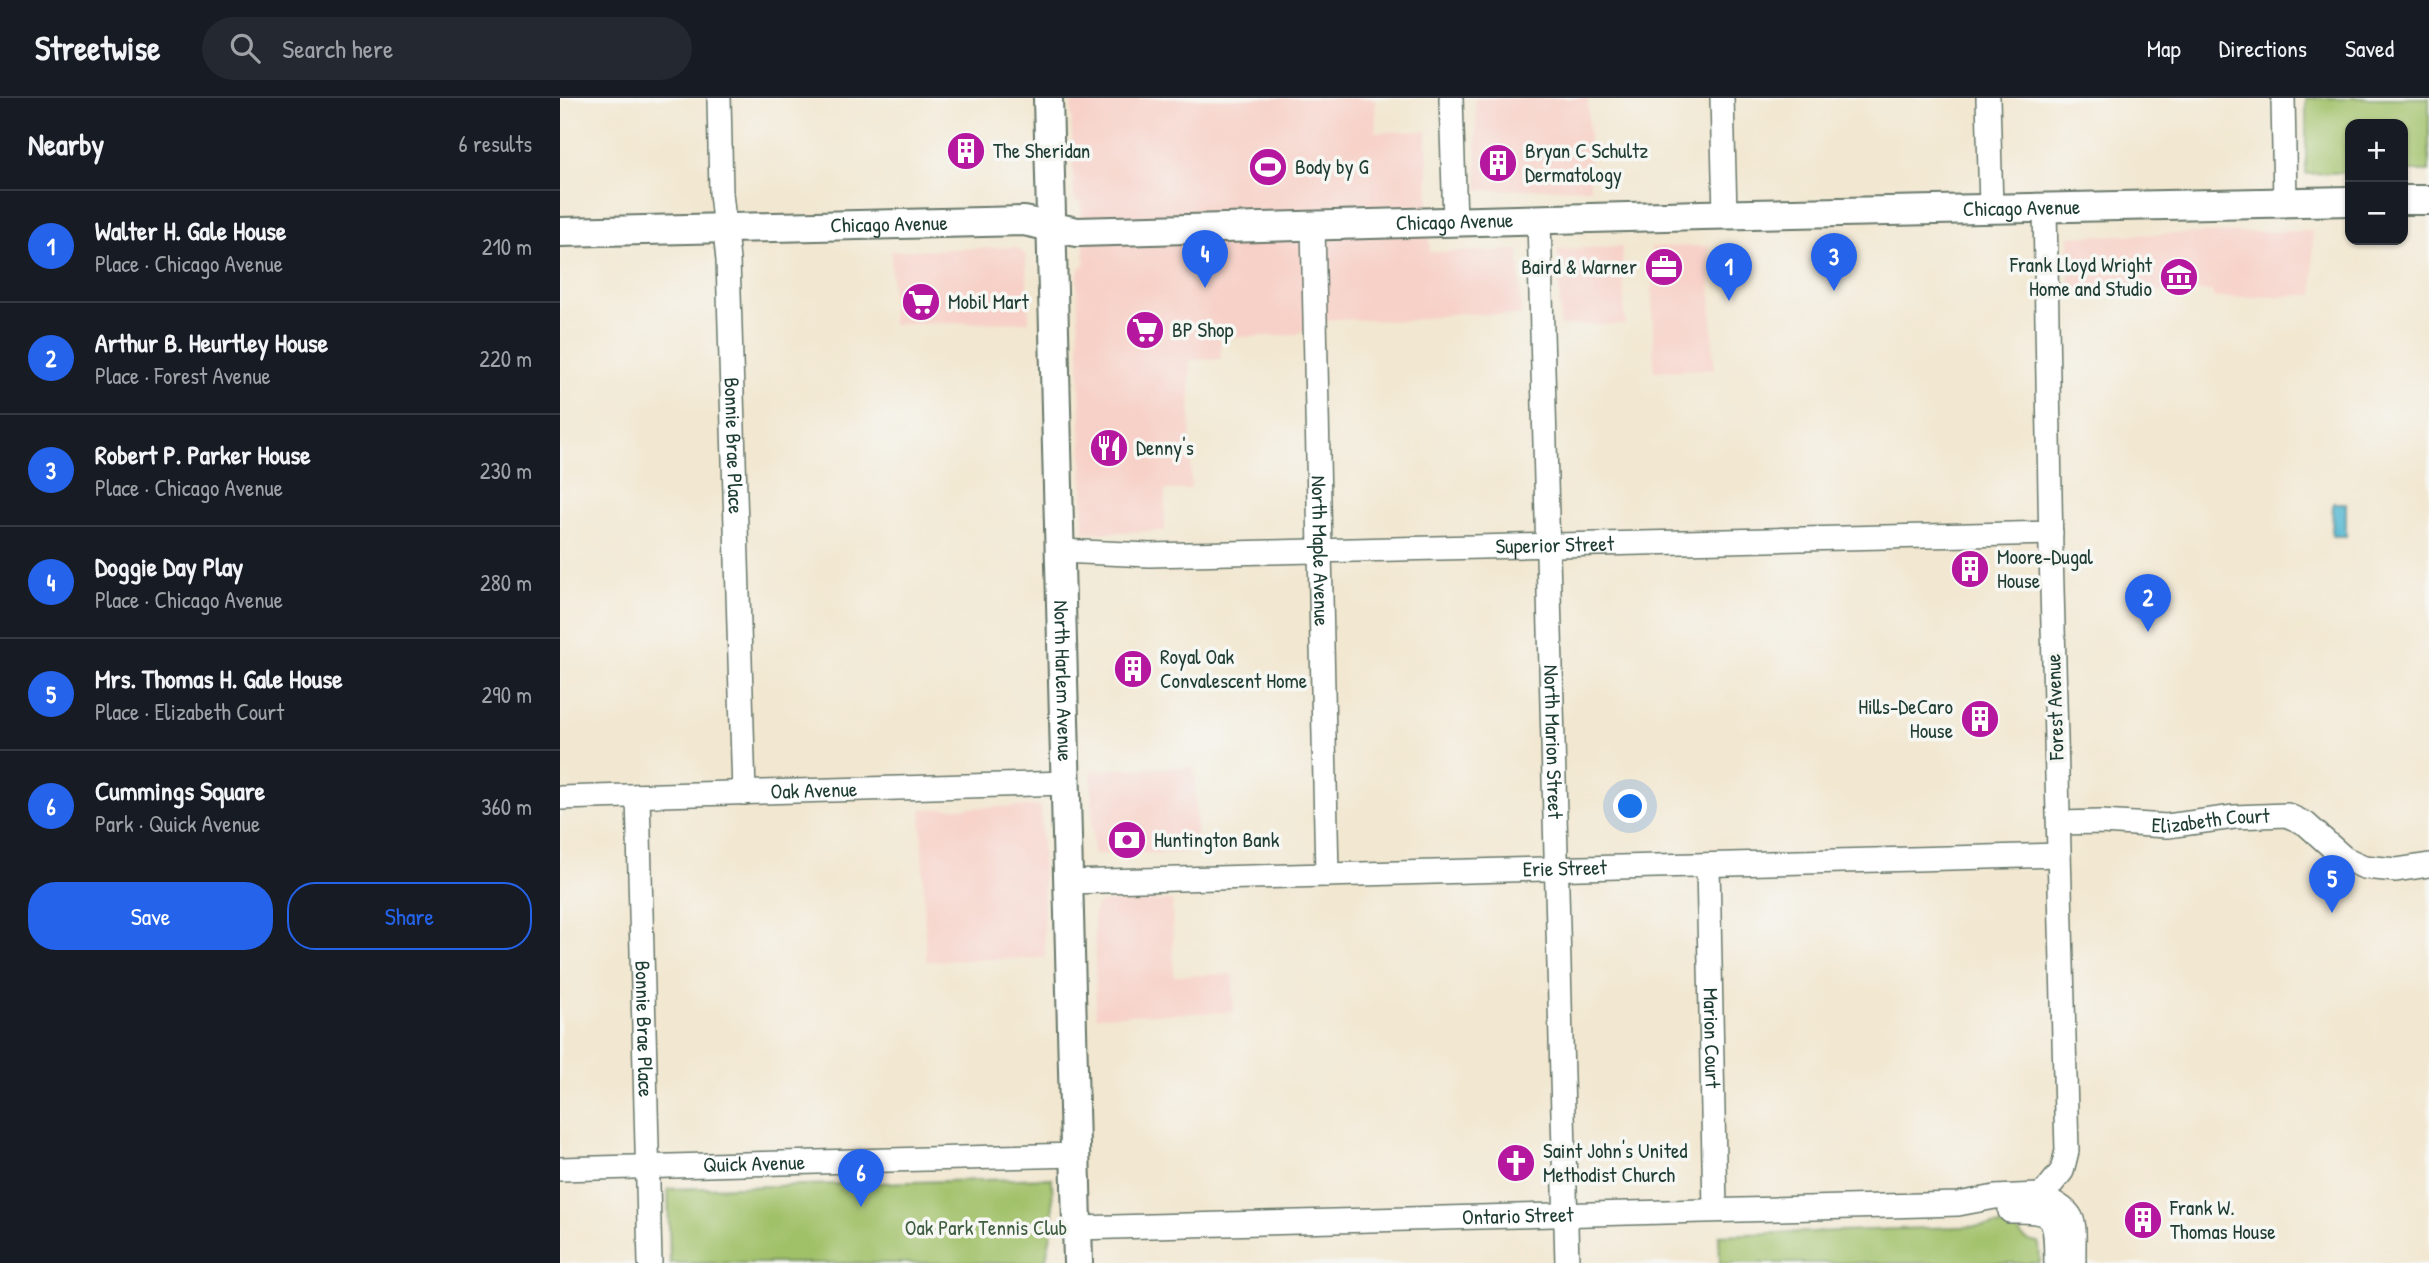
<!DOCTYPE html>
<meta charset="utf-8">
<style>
:root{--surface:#171b24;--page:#242831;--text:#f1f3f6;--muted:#9ea1a6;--line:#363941;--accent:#2563eb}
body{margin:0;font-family:"Patrick Hand",sans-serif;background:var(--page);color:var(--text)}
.controls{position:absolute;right:21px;top:21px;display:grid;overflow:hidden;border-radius:14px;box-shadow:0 2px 5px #0004}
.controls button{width:63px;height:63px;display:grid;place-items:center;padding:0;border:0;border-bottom:2px solid var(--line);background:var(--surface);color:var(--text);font:35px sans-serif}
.you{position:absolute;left:1071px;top:709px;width:24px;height:24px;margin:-18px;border:5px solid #fff;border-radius:50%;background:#1a73e8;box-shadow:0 0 0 10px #1a73e833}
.badge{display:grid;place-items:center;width:46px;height:46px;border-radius:50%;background:var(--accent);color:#fff;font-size:23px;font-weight:700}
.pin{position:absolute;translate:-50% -58px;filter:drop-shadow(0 2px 4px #0008)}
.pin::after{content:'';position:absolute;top:37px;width:24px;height:21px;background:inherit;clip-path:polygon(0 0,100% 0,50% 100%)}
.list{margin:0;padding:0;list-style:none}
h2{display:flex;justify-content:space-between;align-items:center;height:91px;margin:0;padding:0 28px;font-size:30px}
h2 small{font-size:23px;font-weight:400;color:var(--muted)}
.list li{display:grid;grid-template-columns:46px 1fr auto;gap:21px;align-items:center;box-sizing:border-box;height:112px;padding:0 28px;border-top:2px solid var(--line)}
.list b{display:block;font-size:26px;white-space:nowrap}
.list p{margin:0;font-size:23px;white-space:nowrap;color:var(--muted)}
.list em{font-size:23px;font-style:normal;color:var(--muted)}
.actions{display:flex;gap:14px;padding:21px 28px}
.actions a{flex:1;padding:16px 0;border:2px solid var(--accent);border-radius:28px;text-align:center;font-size:24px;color:var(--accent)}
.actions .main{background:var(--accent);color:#fff}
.icon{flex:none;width:38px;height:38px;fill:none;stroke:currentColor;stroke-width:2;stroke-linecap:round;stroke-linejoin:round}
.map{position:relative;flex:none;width:1869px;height:1165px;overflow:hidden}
header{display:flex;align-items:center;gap:42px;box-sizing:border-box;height:98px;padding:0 35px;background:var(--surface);border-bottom:2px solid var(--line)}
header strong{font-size:33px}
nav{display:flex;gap:38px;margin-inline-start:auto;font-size:24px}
.search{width:490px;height:63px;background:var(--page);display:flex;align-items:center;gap:18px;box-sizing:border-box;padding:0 24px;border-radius:38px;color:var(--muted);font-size:26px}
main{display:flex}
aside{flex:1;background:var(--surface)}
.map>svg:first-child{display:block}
</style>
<header>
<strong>Streetwise</strong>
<div class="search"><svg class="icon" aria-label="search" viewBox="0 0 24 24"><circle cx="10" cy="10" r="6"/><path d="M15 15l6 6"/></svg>Search here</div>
<nav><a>Map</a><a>Directions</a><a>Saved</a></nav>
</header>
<main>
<aside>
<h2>Nearby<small>6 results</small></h2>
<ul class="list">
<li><span class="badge">1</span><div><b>Walter H. Gale House</b><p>Place · Chicago Avenue</p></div><em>210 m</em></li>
<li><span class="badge">2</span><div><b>Arthur B. Heurtley House</b><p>Place · Forest Avenue</p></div><em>220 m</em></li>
<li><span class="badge">3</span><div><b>Robert P. Parker House</b><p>Place · Chicago Avenue</p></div><em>230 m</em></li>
<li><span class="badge">4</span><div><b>Doggie Day Play</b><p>Place · Chicago Avenue</p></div><em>280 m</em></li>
<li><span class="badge">5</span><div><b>Mrs. Thomas H. Gale House</b><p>Place · Elizabeth Court</p></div><em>290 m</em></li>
<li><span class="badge">6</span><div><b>Cummings Square</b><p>Park · Quick Avenue</p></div><em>360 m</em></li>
</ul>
<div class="actions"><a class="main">Save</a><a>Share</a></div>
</aside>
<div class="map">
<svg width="1869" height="1165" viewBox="0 0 1869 1165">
<rect width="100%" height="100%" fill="#f6f6f2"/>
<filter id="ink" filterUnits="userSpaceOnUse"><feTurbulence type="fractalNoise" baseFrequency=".0143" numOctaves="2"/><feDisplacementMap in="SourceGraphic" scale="14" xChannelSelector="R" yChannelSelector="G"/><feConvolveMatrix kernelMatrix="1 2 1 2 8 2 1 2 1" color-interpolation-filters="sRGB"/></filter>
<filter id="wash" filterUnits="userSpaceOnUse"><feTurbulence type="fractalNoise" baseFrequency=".00686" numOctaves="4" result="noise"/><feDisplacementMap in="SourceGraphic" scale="28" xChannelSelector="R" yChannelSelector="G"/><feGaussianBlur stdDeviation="1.57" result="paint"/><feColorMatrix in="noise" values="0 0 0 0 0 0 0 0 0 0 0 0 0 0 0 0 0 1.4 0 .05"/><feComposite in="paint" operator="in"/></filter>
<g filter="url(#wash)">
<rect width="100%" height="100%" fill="#f2e7d0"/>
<path fill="#f7d1c8" d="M511,0H815L816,34L867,33L870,154L959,152L961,218L899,215L846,223L772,221L734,237L661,240V261L630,262L631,391L605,392V433L524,435L517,180L519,171L525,165L521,104L516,103L514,99Z
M915,0H1028L1030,90L918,92Z
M1752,133L1754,197L1654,200L1652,193L1510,196L1509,138Z
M1149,148L1154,271L1094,273L1091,149Z
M456,149L464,155L466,160L469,224L332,226L331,153Z
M1062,149L1065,226L1000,228L998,151Z
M634,669L637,754L533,757L531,672Z
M481,708L485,860L366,863L361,711Z
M612,803L614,878L673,876L674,914L536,918L534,816L536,809L540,805L547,804Z"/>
<path fill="#a1c169" stroke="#607f4e" stroke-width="2" d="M1746,0H1869V73H1843V26H1790V74L1746,76Z
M492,1080L493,1127L485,1165H110L108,1091Z
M1457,1127C1458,1139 1468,1144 1479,1145L1480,1165H1160L1159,1137Z"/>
<path fill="#50b5cf" stroke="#387982" stroke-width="2" d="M1773,405H1786V438H1772Z"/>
</g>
<g filter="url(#ink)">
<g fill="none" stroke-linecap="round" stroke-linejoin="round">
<g stroke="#69786b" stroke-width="26">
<g id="minor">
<path id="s1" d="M159,0L161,95L168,162L184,695"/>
<path d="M891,0L895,123"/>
<path d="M1162,0L1165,116"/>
<path d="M1428,0L1431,110"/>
<path d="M1723,0L1725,104"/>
<path id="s2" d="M979,122L1007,1165"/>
<path id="s3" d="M753,127L767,777"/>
<path id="s4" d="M500,453L590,457L1491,435"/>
<path id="s5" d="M78,698L90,1165"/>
<path id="s6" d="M0,700L506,685"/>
<path id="s7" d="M1499,725L1541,724L1607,728L1674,719L1727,717L1746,726L1784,760L1804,769L1836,772L1869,767"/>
<path id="s8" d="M1148,767L1155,1112"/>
<path id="s9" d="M508,784L1499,757"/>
<path id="s10" d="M0,1071L516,1057"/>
<path d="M1478,1097C1522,1117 1513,1121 1514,1165"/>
<path d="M1450,1113C1498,1112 1495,1121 1496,1165"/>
<path id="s11" d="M517,1130L1398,1106L1435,1099L1478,1097L1485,1094L1502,1073L1507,1053L1491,453L1485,109"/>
</g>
</g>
<g stroke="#69786b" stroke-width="32">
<g id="major">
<path id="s12" d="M488,0L518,1165"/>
<path d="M1843,102H1869"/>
<path id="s13" d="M0,134L464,123L517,134L1142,117L1790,103"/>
</g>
</g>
<use href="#minor" stroke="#fff" stroke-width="23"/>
<use href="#major" stroke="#fff" stroke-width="28"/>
</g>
</g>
<defs>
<g id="building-disc" transform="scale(2.0125)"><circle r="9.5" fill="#b5179e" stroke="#f6f6f2"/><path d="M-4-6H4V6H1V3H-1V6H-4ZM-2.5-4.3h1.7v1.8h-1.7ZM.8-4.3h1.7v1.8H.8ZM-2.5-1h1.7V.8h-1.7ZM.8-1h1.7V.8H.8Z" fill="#fff"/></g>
<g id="stadium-disc" transform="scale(2.0125)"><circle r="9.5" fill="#b5179e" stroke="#f6f6f2"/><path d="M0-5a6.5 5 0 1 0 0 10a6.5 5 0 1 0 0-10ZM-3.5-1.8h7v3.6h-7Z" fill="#fff"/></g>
<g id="office-disc" transform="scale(2.0125)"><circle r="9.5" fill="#b5179e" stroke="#f6f6f2"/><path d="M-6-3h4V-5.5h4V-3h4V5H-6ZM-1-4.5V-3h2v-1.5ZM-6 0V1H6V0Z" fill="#fff"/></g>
<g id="museum-disc" transform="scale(2.0125)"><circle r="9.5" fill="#b5179e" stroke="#f6f6f2"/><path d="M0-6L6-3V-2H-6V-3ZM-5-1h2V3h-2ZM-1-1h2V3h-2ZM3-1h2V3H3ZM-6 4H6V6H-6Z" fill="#fff"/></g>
<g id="supermarket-disc" transform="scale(2.0125)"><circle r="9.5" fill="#b5179e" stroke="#f6f6f2"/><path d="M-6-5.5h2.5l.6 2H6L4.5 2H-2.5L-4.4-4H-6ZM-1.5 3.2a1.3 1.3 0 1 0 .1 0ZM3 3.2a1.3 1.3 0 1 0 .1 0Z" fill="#fff"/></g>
<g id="restaurant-disc" transform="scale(2.0125)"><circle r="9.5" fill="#b5179e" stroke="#f6f6f2"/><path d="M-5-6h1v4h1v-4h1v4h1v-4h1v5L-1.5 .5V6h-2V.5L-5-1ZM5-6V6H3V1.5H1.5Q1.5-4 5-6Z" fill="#fff"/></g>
<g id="bank-disc" transform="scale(2.0125)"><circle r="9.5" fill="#b5179e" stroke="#f6f6f2"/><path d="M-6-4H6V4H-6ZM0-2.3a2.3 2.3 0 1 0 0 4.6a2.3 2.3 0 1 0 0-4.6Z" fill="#fff"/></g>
<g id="church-disc" transform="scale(2.0125)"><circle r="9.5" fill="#b5179e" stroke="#f6f6f2"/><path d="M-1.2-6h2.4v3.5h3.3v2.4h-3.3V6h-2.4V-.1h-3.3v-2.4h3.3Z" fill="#fff"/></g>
</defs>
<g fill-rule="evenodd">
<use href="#building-disc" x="406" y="53"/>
<use href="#building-disc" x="938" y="65"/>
<use href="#stadium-disc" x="708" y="69"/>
<use href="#office-disc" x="1104" y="169"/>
<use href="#museum-disc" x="1619" y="179"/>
<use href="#supermarket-disc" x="361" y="204"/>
<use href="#supermarket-disc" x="585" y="232"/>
<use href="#restaurant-disc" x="549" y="350"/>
<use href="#building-disc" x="1410" y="471"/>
<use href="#building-disc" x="573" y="571"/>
<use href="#building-disc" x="1420" y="621"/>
<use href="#bank-disc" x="567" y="742"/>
<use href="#church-disc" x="956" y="1065"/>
<use href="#building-disc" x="1583" y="1122"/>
</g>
<g text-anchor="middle" stroke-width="7" stroke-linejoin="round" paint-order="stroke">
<g font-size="21" fill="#1f3d34" stroke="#f6f6f2" text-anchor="start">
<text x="433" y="60">The Sheridan</text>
<text x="965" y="60">Bryan C Schultz<tspan x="965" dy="24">Dermatology</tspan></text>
<text x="735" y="76">Body by G</text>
<text x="1592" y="174" text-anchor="end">Frank Lloyd Wright<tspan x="1592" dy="24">Home and Studio</tspan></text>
<text x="1077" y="176" text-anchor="end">Baird &amp; Warner</text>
<text x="388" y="211">Mobil Mart</text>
<text x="612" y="239">BP Shop</text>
<text x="576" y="357">Denny's</text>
<text x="1437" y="466">Moore-Dugal<tspan x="1437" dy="24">House</tspan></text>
<text x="600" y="566">Royal Oak<tspan x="600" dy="24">Convalescent Home</tspan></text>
<text x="1393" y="616" text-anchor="end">Hills-DeCaro<tspan x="1393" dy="24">House</tspan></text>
<text x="594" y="749">Huntington Bank</text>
<text x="983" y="1060">Saint John's United<tspan x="983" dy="24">Methodist Church</tspan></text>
<text x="1610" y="1117">Frank W.<tspan x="1610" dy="24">Thomas House</tspan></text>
</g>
<g font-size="21" fill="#1f3d34" stroke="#f6f6f2">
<text dy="7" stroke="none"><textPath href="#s13" startOffset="1463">Chicago Avenue</textPath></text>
<text dy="7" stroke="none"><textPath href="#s13" startOffset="896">Chicago Avenue</textPath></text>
<text dy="7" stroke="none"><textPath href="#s13" startOffset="329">Chicago Avenue</textPath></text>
<text dy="7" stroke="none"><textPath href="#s1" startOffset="348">Bonnie Brae Place</textPath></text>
<text dy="7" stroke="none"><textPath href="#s4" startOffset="495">Superior Street</textPath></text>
<text dy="7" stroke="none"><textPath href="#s3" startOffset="326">North Maple Avenue</textPath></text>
<text dy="7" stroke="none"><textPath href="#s12" startOffset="583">North Harlem Avenue</textPath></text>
<text transform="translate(1495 609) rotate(-92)" y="7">Forest Avenue</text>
<text dy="7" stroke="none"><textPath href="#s2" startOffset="522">North Marion Street</textPath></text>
<text dy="7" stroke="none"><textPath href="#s6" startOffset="254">Oak Avenue</textPath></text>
<text dy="7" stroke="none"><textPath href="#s7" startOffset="152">Elizabeth Court</textPath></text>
<text dy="7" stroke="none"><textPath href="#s9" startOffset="497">Erie Street</textPath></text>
<text dy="7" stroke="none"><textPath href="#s5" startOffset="233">Bonnie Brae Place</textPath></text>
<text dy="7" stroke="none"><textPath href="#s8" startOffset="173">Marion Court</textPath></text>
<text dy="7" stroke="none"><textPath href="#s10" startOffset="194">Quick Avenue</textPath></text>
<text dy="7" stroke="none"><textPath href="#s11" startOffset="441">Ontario Street</textPath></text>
</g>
<g font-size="21" fill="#405e41" stroke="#f6f6f2">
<text x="426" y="1137">Oak Park Tennis Club</text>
</g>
</g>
</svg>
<div class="controls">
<button>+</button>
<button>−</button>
</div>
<div class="you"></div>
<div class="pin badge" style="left:1169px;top:203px">1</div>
<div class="pin badge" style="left:1588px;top:534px">2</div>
<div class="pin badge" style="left:1274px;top:193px">3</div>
<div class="pin badge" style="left:645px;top:190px">4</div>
<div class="pin badge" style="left:1772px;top:815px">5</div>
<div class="pin badge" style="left:301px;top:1109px">6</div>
</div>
</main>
